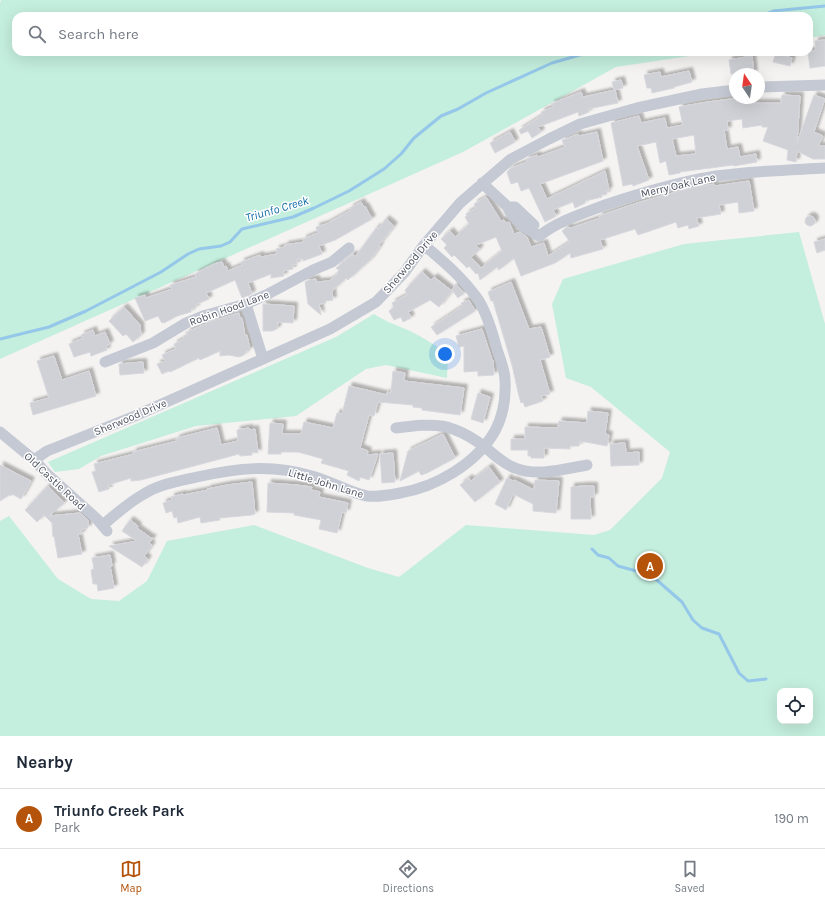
<!DOCTYPE html>
<style>
:root{--surface:#fff;--page:#f2f2f3;--text:#1f2937;--muted:#747a83;--line:#e0e1e3;--accent:#b45309}
body{margin:0;font-family:Karla,sans-serif;background:var(--page);color:var(--text)}
.controls{position:absolute;right:12px;bottom:12px;display:grid;overflow:hidden;border-radius:8px;box-shadow:0 4px 16px #0002}
.controls button{width:36px;height:36px;display:grid;place-items:center;padding:0;border:0;border-bottom:1px solid var(--line);background:var(--surface);color:var(--text);font:20px sans-serif}
.compass{position:absolute;left:729px;top:68px;width:36px;height:36px;border-radius:50%;background:var(--surface);box-shadow:0 4px 16px #0002;rotate:347deg}
.you{position:absolute;left:445px;top:354px;width:14px;height:14px;margin:-10px;border:3px solid #fff;border-radius:50%;background:#1a73e8;box-shadow:0 0 0 6px #1a73e833}
.badge{display:grid;place-items:center;width:26px;height:26px;border-radius:50%;background:var(--accent);color:#fff;font-size:13px;font-weight:700}
.pin{position:absolute;translate:-50% -50%;border:2px solid #fff;box-shadow:0 1px 4px #0006}
.list{margin:0;padding:0;list-style:none}
h2{display:flex;justify-content:space-between;align-items:center;height:52px;margin:0;padding:0 16px;font-size:17px}
h2 small{font-size:13px;font-weight:400;color:var(--muted)}
.list li{display:grid;grid-template-columns:26px 1fr auto;gap:12px;align-items:center;box-sizing:border-box;height:60px;padding:0 16px;border-top:1px solid var(--line)}
.list b{display:block;font-size:15px;white-space:nowrap}
.list p{margin:0;font-size:13px;white-space:nowrap;color:var(--muted)}
.list em{font-size:13px;font-style:normal;color:var(--muted)}
.icon{flex:none;width:22px;height:22px;fill:none;stroke:currentColor;stroke-width:2;stroke-linecap:round;stroke-linejoin:round}
.map{position:relative;flex:none;width:825px;height:736px;overflow:hidden}
.search{position:absolute;background:var(--surface);box-shadow:0 4px 16px #0002;left:12px;right:12px;top:12px;height:44px;display:flex;align-items:center;gap:10px;box-sizing:border-box;padding:0 14px;border-radius:12px;color:var(--muted);font-size:15px}
.sheet{height:112px;background:var(--surface)}
nav{display:flex;justify-content:space-around;align-items:center;box-sizing:border-box;height:56px;border-top:1px solid var(--line);background:var(--surface);font-size:11px;color:var(--muted)}
nav a{display:grid;justify-items:center;gap:2px}
nav .on{color:var(--accent)}
.map>svg:first-child{display:block}
</style>
<div class="map">
<svg width="825" height="736" viewBox="0 0 825 736">
<defs>
<filter id="shadow"><feDropShadow dx="3.5" dy="-3.5" stdDeviation="1" flood-color="#0004"/></filter>
</defs>
<rect width="100%" height="100%" fill="#f4f3f2"/>
<path fill="#c4eedd" fill-rule="evenodd" d="M1,0H825V35L809,38V16H16V52H716L616,67L463,152L0,359V3Z
M799,232L825,324V736H0V521L9,516L58,579L91,599L119,601L147,581L167,541L254,525L368,568L399,577L466,525L594,535L610,530L662,478L670,452L591,387L566,378L552,304L563,279L684,244ZM780,691H810V721H780Z
M374,314C386,322 399,326 412,332C424,338 436,346 448,353L447,378L386,365L366,369L296,416L196,426L101,456L79,469L55,472L48,462L336,337Z"/>
<g fill="none" stroke-linecap="round" stroke-linejoin="round">
<path stroke="#94c7e9" stroke-width="3" d="M762,16L773,11L825,6
M0,339L49,327L86,311L161,272L188,254L199,249L221,246L230,242L242,229L293,217L314,208L349,191L384,169L401,154L414,138L441,116L458,109L486,93L552,63L590,52
M592,549L598,555L609,558L618,566L651,575L682,602L693,620L702,628L719,634L739,673L748,681L766,679"/>
</g>
<path fill="#d0d1d6" stroke="#d7d7dd" fill-rule="evenodd" filter="url(#shadow)" d="M825,40V66L810,68L808,52L816,50L815,41Z
M776,52H786L785,56L792,58L790,66L773,62Z
M752,56L754,74H731L729,60Z
M689,71L692,82L674,87V88L652,93L651,88H647L644,75L660,72L661,77Z
M621,80L623,88L614,90L612,82Z
M615,90L618,103L588,109L589,112L579,116L578,112L538,127L541,132L532,138L528,131L521,134L519,130L543,115L541,112L553,107L551,104L581,92L583,97Z
M782,95L800,96L797,143L814,95L825,99L814,132L823,136L818,146H825V159H813L797,151L796,162L787,160L788,150L763,141L768,127H762V125L743,128L742,119L727,121L728,130H724L727,149L738,147L740,157L756,154L757,162L734,166L733,165L680,172V173L669,175L666,161L660,163L656,142L637,146L649,180L633,186L632,184L623,186L611,123L639,116L641,123L665,118L667,128L683,125L679,107L701,103L738,98H751V103H781ZM694,135L696,154L676,156L672,139Z
M510,132L515,142L495,153L490,143Z
M597,132L603,161L540,184L547,199L605,171L609,190L606,191L607,194L601,195L602,197L585,201V203L575,208L573,202L555,209L553,210L556,216L545,222L529,188L521,191L518,182L511,184L507,172L511,168L527,162L526,159L537,155L538,157L565,147L562,140L568,138L578,134L579,136Z
M749,181L754,211L739,213L738,202L719,205L721,214L696,218L699,226L689,229L688,225L678,228L676,222L638,235L635,229L600,240L603,249L571,258L570,253L555,263L521,276L514,258L499,270L497,267L480,280L478,273L476,274L469,266L467,268L454,255L452,257L444,248L447,245L441,239L450,231L455,237L469,224L465,217L467,216L466,214L476,208L474,204L486,197L501,221L504,220L506,223L509,222L514,234L520,232L527,237L531,247L544,243L548,256L570,242L562,231L567,227L571,228L600,218L599,216L637,203L665,195L695,187L714,184L715,186ZM496,237L502,251L481,268L471,257L480,249L476,245Z
M361,202L364,207L365,206L372,219L335,240L319,246L322,254L303,261V259H297V264L292,265L293,269L283,271L284,276L271,278V274L248,283L252,294L242,298L235,280L206,293L209,299L195,305L196,308L191,309V312L177,316L164,323V322L162,323L158,316L145,321L135,298L145,295L146,298L172,289L170,285L196,277L195,274L214,264L222,262L224,267L226,266L228,271L242,265L241,262L260,255L261,257L277,254L276,249L285,247V245L304,242L303,239L318,233L316,227L326,224L351,210L350,208Z
M805 221a5 5 0 1 1 10 0a5 5 0 1 1-10 0Z
M386,219L394,226L379,245L380,246L370,260L348,280L346,278L332,291L333,300L325,301L326,303L319,304L321,315L308,304L305,282L309,280L316,279L317,282L329,281L338,274L337,273L339,270L336,268L353,254L355,257L377,227L378,229Z
M825,239V250L817,253L814,242Z
M422,272L431,280L434,277L452,291L439,307L430,300L408,312L411,318L403,322L401,317L394,320L389,311L394,307L392,303L407,295L405,290Z
M511,282L529,329L541,327L550,357L540,360L550,394L541,396L543,401L525,407L523,402L521,403L518,392L512,365L493,301H491L488,292Z
M456,284L464,293L458,298L452,290Z
M469,300L475,311L437,335L431,327L463,306L461,303Z
M263,304L294,306L293,323L278,322L277,329L272,331H263Z
M124,307L140,325L141,335L133,342L126,334L123,336L109,321Z
M239,313L240,319L242,318L245,336L247,335L250,350L246,351V353L244,354V355L239,357L229,355L220,356V351L200,360L199,358L170,372L169,371L162,374L157,364L165,361L162,355L176,349L174,344L184,339L183,336L188,334L187,332L206,324V323Z
M482,329L492,360H493L494,375L478,376V371L464,372V346L459,347L456,336Z
M93,330L95,336L105,332L110,344L106,346L107,350L91,356L90,352L74,357L69,344L83,338L81,335Z
M54,356L62,380L89,371L96,396L33,415L30,403L49,398L37,361Z
M143,362L144,373L120,375L119,364Z
M393,371L405,373L404,381L464,388L460,415L422,410V408L413,407V405L378,402L374,416L369,415L360,448L368,451L367,455L378,454L369,480L360,477L359,481L347,475L349,471L321,463L323,459L309,455L298,452H281V454H268L270,423L283,424L282,434H301L304,422L333,428L337,413L342,414L349,386L387,395V392L391,393Z
M478,393L490,397L483,423L471,419Z
M588,411L608,413L605,434L609,435L607,446L580,441L579,446H570V449L544,448V458H531V456H528V450H511V439H525V427L558,428L559,421L587,423Z
M217,428L221,445L238,441L237,430L249,428L250,430L255,429L258,453L252,452V455L240,456L239,454L141,480L131,481V478L108,485L109,489L99,492L92,472L96,471L94,464L134,454L133,452L177,441L176,439L181,437Z
M443,434L455,458L427,473L421,475L419,471L400,481L408,451Z
M625,443L626,453L639,452V465L611,466L610,444Z
M393,453L395,482L382,483L380,454Z
M0,465L31,481L21,499L12,494L11,496L9,495L0,501Z
M489,467L500,482L475,502L460,485L469,478L471,481Z
M507,478L513,481L514,480L534,490L535,480L559,481L556,513L533,511V504L513,494L506,510L495,504Z
M252,482L255,514L252,515L219,518L220,520L201,523L200,517L178,523L177,517L174,518L172,511L166,513L163,503L172,500L171,497L183,494V495L208,490L207,489L227,485Z
M268,483L296,485L312,487L311,490L320,492L319,497L348,503L346,513L342,512L337,533L319,529L321,520L294,515V513L267,512Z
M48,486L64,503L49,516L80,513L88,520V528L81,529L82,534H78L82,554L58,558L54,536L53,537L52,523L44,515L37,522L25,510Z
M584,486H594V497H590L591,519H571V487Z
M130,520L138,526L137,528L151,538H153L149,543L152,545L144,556L148,559L142,567L109,546L137,541L122,531Z
M110,555L112,566H110L114,588L98,591L97,584H93L91,570L94,569L92,558Z"/>
<g fill="none" stroke-linecap="round" stroke-linejoin="round">
<path stroke="#c4c9d3" stroke-width="11" d="M759,87L825,85
M482,183L508,207C509,214 524,228 531,231C534,233 536,234 539,236C559,221 581,214 605,205C641,193 678,182 716,176C752,171 789,170 825,168
M508,207H515L534,225
M246,304L263,359
M105,362L153,343L186,323L203,316L246,304L266,295L313,270L332,262L349,248
M396,428C436,423 451,422 485,447C494,455 504,464 515,468C537,477 564,469 587,465
M0,432L34,460L47,474L97,519L107,531
M34,460L47,451L135,416L330,329L376,302L404,273L424,245L460,203L511,159L549,139L580,124L637,108L702,94L735,90
M103,525C116,514 129,502 144,494C160,484 179,481 197,477C238,468 271,464 312,476C331,481 348,492 367,496C377,497 390,495 400,493C436,487 476,464 495,431C503,416 506,397 505,380C505,369 499,357 496,346C492,331 486,311 477,298C462,277 444,262 424,245"/>
</g>
<g text-anchor="middle" stroke-width="3" stroke-linejoin="round" paint-order="stroke">
<g font-size="11" fill="#4b515f" stroke="#fff">
<text transform="translate(678 185) rotate(-13)" y="4">Merry Oak Lane</text>
<text transform="translate(410 262) rotate(-50)" y="4">Sherwood Drive</text>
<text transform="translate(229 308) rotate(-20)" y="4">Robin Hood Lane</text>
<text transform="translate(130 417) rotate(-23)" y="4">Sherwood Drive</text>
<text transform="translate(55 481) rotate(43)" y="4">Old Castle Road</text>
<text transform="translate(326 483) rotate(17)" y="4">Little John Lane</text>
</g>
<g font-size="12" font-style="italic" fill="#136ca9" stroke="#fff">
<text transform="translate(277 209) rotate(-16)" y="4">Triunfo Creek</text>
</g>
</g>
</svg>
<div class="controls">
<button><svg class="icon" aria-label="locate" viewBox="0 0 24 24"><circle cx="12" cy="12" r="6"/><path d="M12 2v4M12 18v4M2 12h4M18 12h4"/></svg></button>
</div>
<svg class="compass" viewBox="-18 -18 36 36"><path d="M0-13l5 13h-10z" fill="#e53935"/><path d="M0 13l5-13h-10z" fill="#747a83"/></svg>
<div class="you"></div>
<div class="pin badge" style="left:650px;top:566px">A</div>
<div class="search"><svg class="icon" aria-label="search" viewBox="0 0 24 24"><circle cx="10" cy="10" r="6"/><path d="M15 15l6 6"/></svg>Search here</div>
</div>
<section class="sheet">
<h2>Nearby<small></small></h2>
<ul class="list">
<li><span class="badge">A</span><div><b>Triunfo Creek Park</b><p>Park</p></div><em>190 m</em></li>
</ul>
</section>
<nav>
<a class="on"><svg class="icon" aria-label="map" viewBox="0 0 24 24"><path d="M3 6l6-2 6 2 6-2v14l-6 2-6-2-6 2zM9 4v14M15 6v14"/></svg>Map</a>
<a><svg class="icon" aria-label="directions" viewBox="0 0 24 24"><path d="M12 3l9 9-9 9-9-9zM9 14v-3h6M13 9l2 2-2 2"/></svg>Directions</a>
<a><svg class="icon" aria-label="saved" viewBox="0 0 24 24"><path d="M7 4h10v16l-5-4-5 4z"/></svg>Saved</a>
</nav>
